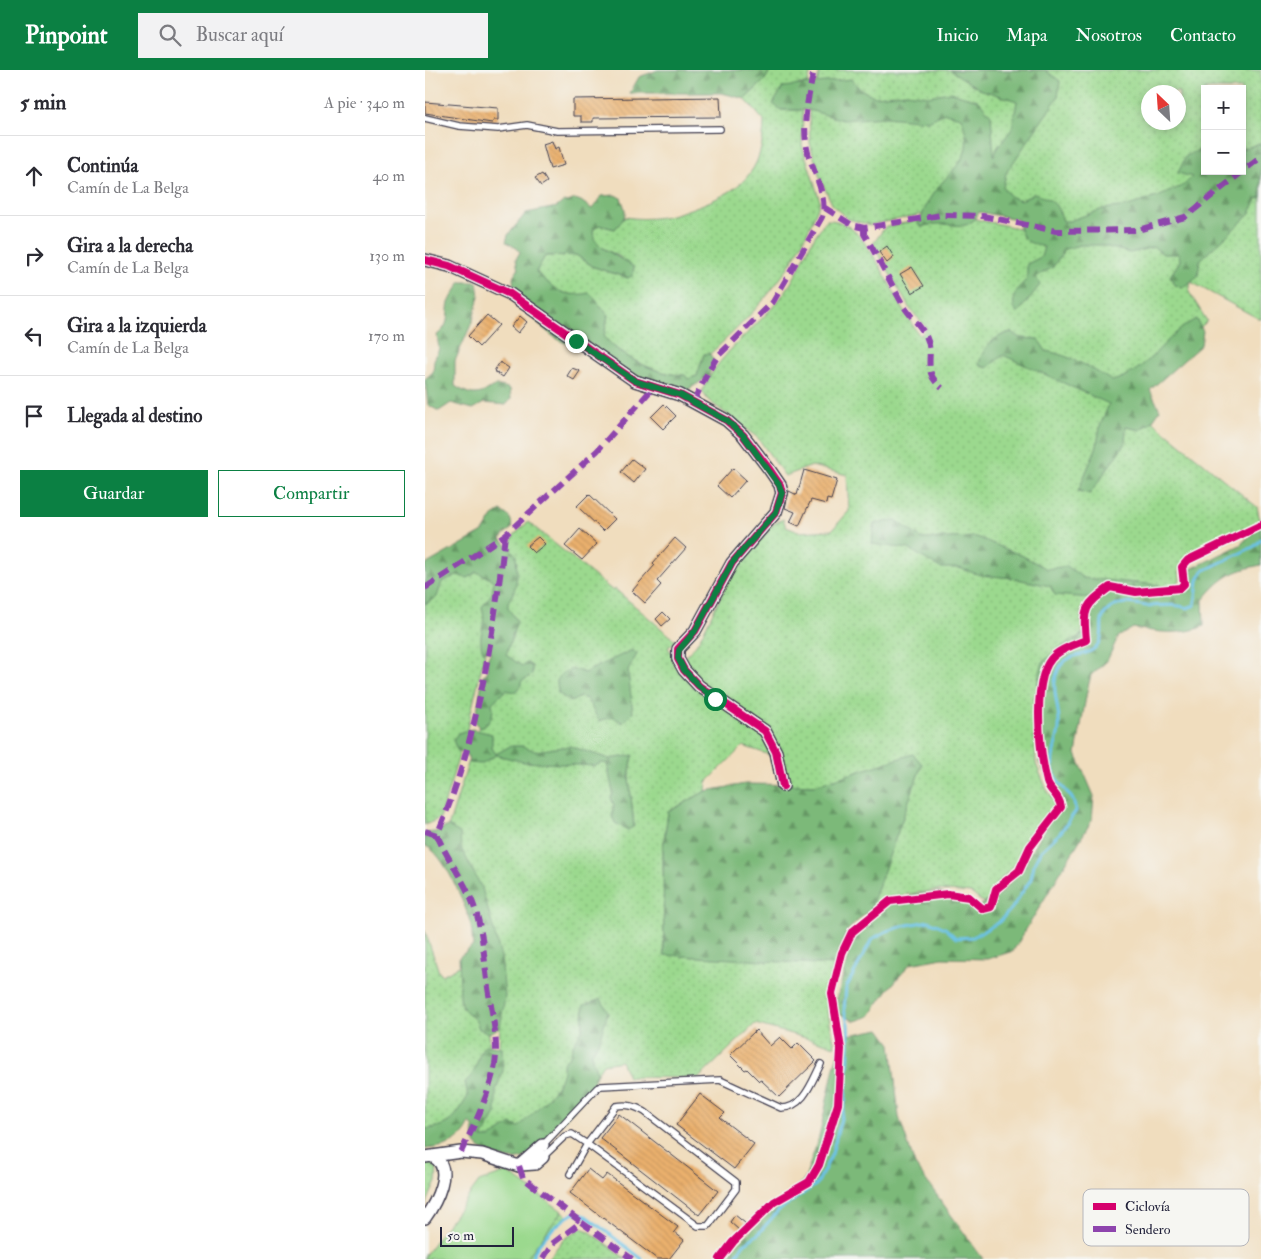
<!DOCTYPE html>
<html lang="es">
<meta charset="utf-8">
<style>
:root{--surface:#fff;--page:#f2f2f3;--text:#2b2b33;--muted:#7c7c81;--line:#e1e1e2;--accent:#0b8043}
body{margin:0;font-family:"IM FELL Double Pica",serif;background:var(--page);color:var(--text)}
.controls{position:absolute;right:15px;top:15px;display:grid;overflow:hidden;border-radius:0px;box-shadow:0 2px 12px #0003}
.controls button{width:45px;height:45px;display:grid;place-items:center;padding:0;border:0;border-bottom:1px solid var(--line);background:var(--surface);color:var(--text);font:25px sans-serif}
.compass{position:absolute;left:716px;top:15px;width:45px;height:45px;border-radius:50%;background:var(--surface);box-shadow:0 2px 12px #0003;rotate:335deg}
.scale{position:absolute;left:15px;bottom:12px;width:74px;box-sizing:border-box;padding-left:5px;border:2px solid #22223b;border-top:0;font-size:14px;line-height:18px;white-space:nowrap;color:#22223b;-webkit-text-stroke:4px #f6f6f2;paint-order:stroke}
.stop{position:absolute;width:15px;height:15px;margin:-11px;border:4px solid #0b8043;border-radius:50%;background:#fff}
.stop.end{background:#0b8043;border-color:#fff;box-shadow:0 1px 5px #0008}
.list{margin:0;padding:0;list-style:none}
h2{display:flex;justify-content:space-between;align-items:center;height:65px;margin:0;padding:0 20px;font-size:21px}
h2 small{font-size:16px;font-weight:400;color:var(--muted)}
.list li{display:grid;grid-template-columns:32px 1fr auto;gap:15px;align-items:center;box-sizing:border-box;height:80px;padding:0 20px;border-top:1px solid var(--line)}
.list b{display:block;font-size:19px;white-space:nowrap}
.list p{margin:0;font-size:16px;white-space:nowrap;color:var(--muted)}
.list em{font-size:16px;font-style:normal;color:var(--muted)}
.actions{display:flex;gap:10px;padding:15px 20px}
.actions a{flex:1;padding:11px 0;border:1px solid var(--accent);border-radius:0px;text-align:center;font-size:18px;color:var(--accent)}
.actions .main{background:var(--accent);color:#fff}
.icon{flex:none;width:28px;height:28px;fill:none;stroke:currentColor;stroke-width:2;stroke-linecap:round;stroke-linejoin:round}
.map{position:relative;flex:none;width:836px;height:1189px;overflow:hidden}
header{display:flex;align-items:center;gap:30px;box-sizing:border-box;height:70px;padding:0 25px;background:var(--accent);color:#fff}
header strong{font-size:24px}
nav{display:flex;gap:28px;margin-inline-start:auto;font-size:18px}
.search{width:350px;height:45px;background:var(--page);display:flex;align-items:center;gap:12px;box-sizing:border-box;padding:0 18px;border-radius:0px;color:var(--muted);font-size:19px}
main{display:flex}
aside{flex:1;background:var(--surface)}
.map>svg:first-child{display:block}
</style>
<header>
<strong>Pinpoint</strong>
<div class="search"><svg class="icon" aria-label="search" viewBox="0 0 24 24"><circle cx="10" cy="10" r="6"/><path d="M15 15l6 6"/></svg>Buscar aquí</div>
<nav><a>Inicio</a><a>Mapa</a><a>Nosotros</a><a>Contacto</a></nav>
</header>
<main>
<aside>
<h2>5 min<small>A pie · 340 m</small></h2>
<ul class="list">
<li><svg class="icon" aria-label="ahead" viewBox="0 0 24 24"><path d="M12 20V5M6 11l6-6 6 6"/></svg><div><b>Continúa</b><p>Camín de La Belga</p></div><em>40 m</em></li>
<li><svg class="icon" aria-label="right" viewBox="0 0 24 24"><path d="M7 20v-9h11M14 6l5 5-5 5"/></svg><div><b>Gira a la derecha</b><p>Camín de La Belga</p></div><em>130 m</em></li>
<li><svg class="icon" aria-label="left" viewBox="0 0 24 24"><path d="M17 20v-9H6M10 6l-5 5 5 5"/></svg><div><b>Gira a la izquierda</b><p>Camín de La Belga</p></div><em>170 m</em></li>
<li><svg class="icon" aria-label="arrive" viewBox="0 0 24 24"><path d="M6 21V4h12l-3 4 3 4H6"/></svg><div><b>Llegada al destino</b></div></li>
</ul>
<div class="actions"><a class="main">Guardar</a><a>Compartir</a></div>
</aside>
<div class="map">
<svg width="836" height="1189" viewBox="0 0 836 1189">
<defs>
<pattern id="grass-dots" width="8" height="8" patternUnits="userSpaceOnUse" patternTransform="scale(1.25)"><rect width="8" height="8" fill="#9bd98e"/><path d="M2 2h.1M6 6h.1" fill="none" stroke="#85ba7b" stroke-width="1.8" stroke-linecap="round"/></pattern>
<pattern id="forest-firs" width="22" height="20" patternUnits="userSpaceOnUse" patternTransform="scale(1.25)"><rect width="22" height="20" fill="#7cb979"/><path d="M5 1l3.5 6h-7zM16 11l3.5 6h-7z" fill="#659664"/></pattern>
<pattern id="building-back-hatch" width="6" height="6" patternUnits="userSpaceOnUse" patternTransform="scale(1.25)"><rect width="6" height="6" fill="#eab06d"/><path d="M-1 5l2 2M0 0l6 6M5-1l2 2" fill="none" stroke="#c8975f"/></pattern>
</defs>
<rect width="100%" height="100%" fill="#f6f6f2"/>
<filter id="ink" filterUnits="userSpaceOnUse"><feTurbulence type="fractalNoise" baseFrequency=".02" numOctaves="2"/><feDisplacementMap in="SourceGraphic" scale="10" xChannelSelector="R" yChannelSelector="G"/><feConvolveMatrix kernelMatrix="1 2 1 2 8 2 1 2 1" color-interpolation-filters="sRGB"/></filter>
<filter id="wash" filterUnits="userSpaceOnUse"><feTurbulence type="fractalNoise" baseFrequency=".0096" numOctaves="4" result="noise"/><feDisplacementMap in="SourceGraphic" scale="20" xChannelSelector="R" yChannelSelector="G"/><feGaussianBlur stdDeviation="1.12" result="paint"/><feColorMatrix in="noise" values="0 0 0 0 0 0 0 0 0 0 0 0 0 0 0 0 0 1.4 0 .05"/><feComposite in="paint" operator="in"/></filter>
<g filter="url(#wash)">
<rect width="100%" height="100%" fill="#f0ddbe"/>
<path fill="url(#grass-dots)" stroke="#5e7e64" fill-rule="evenodd" d="M346,0H386L383,14H374L356,40H378L377,75L395,131C372,198 336,237 285,284H279L272,306L263,309L259,305C235,306 193,286 179,266L183,245L131,220L111,202L120,186L151,185L169,197L203,208L195,187L178,178L169,169L168,160L174,155L190,159L200,147C225,151 244,147 268,138C315,121 338,105 339,51L320,29L339,11Z
M395,0H836V82L817,97V19H780V101H812L661,157L551,140L510,142L445,155L423,149L408,136L395,108L385,73L384,40H386ZM724,22H754V52H724Z
M836,100V250L766,212L764,222L782,251L703,331L832,437L835,451C812,472 774,474 754,498L755,510L751,517L710,518L669,524L656,541L657,564L618,592L609,631L611,694L622,720L632,733L623,748L603,772L593,791L567,819L565,833L556,831L546,823L512,820L464,827L444,840L497,694L488,685L391,715H362L357,689L318,676L282,712L281,721L243,742L238,778L239,884L409,895L403,922L402,939L410,976L330,954L274,1008L203,1007L196,991L178,994L172,1003L169,996L123,1063L50,1072L73,996L75,956L21,764L48,678L60,630L81,481L90,464L103,452L188,521L190,519L252,572L243,577L252,594C260,586 270,578 275,568C296,530 316,468 358,449L361,457L374,462L407,460L424,441L422,405L387,396L360,406L333,368L283,330L277,321C295,280 335,257 360,222C377,199 383,170 402,150C412,150 419,153 427,159C452,180 473,237 495,266L502,258L485,239L448,174L460,157L500,149L545,148L626,165ZM208,685L204,707L209,756L199,715Z
M72,486L60,583L42,659L15,748L0,755V521L26,503Z
M0,861L14,902L17,905L38,894L61,941L66,982L49,1038L0,1075Z
M6,1092L12,1098L11,1112L0,1137V1093Z
M137,1141L142,1146C128,1158 112,1171 106,1189H101Z
M156,1158L164,1161L201,1189H123L138,1170Z"/>
<path fill="url(#forest-firs)" stroke="#4f6e5a" d="M233,0H346L339,11L320,29L297,23H205L214,7Z
M525,0H620L635,11L633,27L581,103L578,118L586,127L597,130L609,123C628,131 631,131 638,151H644L678,139L703,136L735,126L759,115L767,107L753,103L761,86L780,77V101H817V79L836,73V127L832,129L824,145L775,190L773,206L757,218L750,215L745,206L755,191L754,184H738L729,177L705,183L675,175H655L640,179L628,197L611,207L615,215L592,244C584,228 591,220 602,209V194L616,187L619,177C598,171 598,171 592,149L554,142C544,163 531,153 512,154C507,154 501,156 496,157L493,153C499,144 501,133 507,125C530,93 552,90 536,47L520,43L503,51L460,47L418,50L384,40H356L348,34L358,17L426,9L435,19L449,26L481,23L503,26L525,22L553,30L566,45L569,86L572,78L587,59L592,31L554,19Z
M190,125L196,128C203,145 201,146 190,159L174,155L168,160L169,169L178,178L209,197L208,205L203,208L169,197L151,185L120,186L111,202C131,220 137,228 165,223L183,245L179,266C194,287 235,306 260,305L263,309L272,306L279,284H285L289,291L283,307L261,321H237L154,276C126,275 105,243 87,224L89,219L88,207L93,200L91,189L95,182L93,179L81,172L83,165L101,143L132,137L139,131L143,132L150,129L156,131L167,139L177,126Z
M36,212H52L54,226L48,250L30,291V316C35,319 43,324 49,324C66,324 63,310 85,319L86,329L81,335L59,333L48,339L26,333L14,341L3,335L0,309L8,302L9,290L14,279L12,265C26,254 21,246 24,233C26,228 33,216 36,212Z
M771,249L778,261L776,275L725,320L735,340L726,353L715,360L701,357L700,373L665,424L653,421L672,376L675,356L684,334L578,285L562,298L554,295C557,277 568,267 586,262L595,268L613,269L621,281C646,286 665,297 687,311C725,301 738,266 771,249Z
M76,441C84,446 88,449 86,459L79,464L76,469L91,485C92,503 94,516 83,532V538L92,551L81,585L97,596L102,593L107,596V604L103,608L96,611V615L90,622L81,620L67,633C70,643 65,655 55,658L50,653L58,605L62,603V590L66,581H58C51,564 63,556 57,537L67,523L69,511L52,502L43,508L32,505L17,512L12,527L0,534V495L58,462L68,446Z
M471,450L497,469L552,467L598,486L622,499L642,496L658,508L734,515L744,522L761,517L762,501L815,475L836,455V495C807,501 797,507 778,530L779,556C756,566 732,562 708,558L693,567L682,591L666,605L662,621L651,684L669,726L667,750L588,881L563,889L517,888L485,894L462,921L445,946L430,951L413,943L410,935L426,876L439,855L443,841L422,861L409,895L239,885L238,778L243,742L281,721L320,714L391,715L488,684L497,694L445,840L488,825L513,822L553,837L578,821L596,799L635,733L630,719L614,693L616,662L612,636L613,609L618,592L629,581L658,564L667,562L665,528L630,525L625,516L587,508L555,505L534,498H515L484,479L447,474L449,454Z
M207,580L212,584L203,601L208,643L198,653L188,647L174,651L162,629L155,627L146,632L133,623C133,620 132,614 132,611C136,599 150,597 159,603Z
M47,659L67,664V678L71,684L85,676H98L110,681L145,676L185,689L208,685L204,707L209,756L203,760L190,753L187,746L189,735L186,728L188,723L182,694L177,693L170,696L99,692L71,685L56,694L45,693L42,685L32,680L28,670L33,663Z
M23,756L35,763L36,778L57,818L76,887L80,927L75,957L65,963L54,959C50,943 40,945 36,934C34,928 35,896 34,887L48,876C47,868 47,859 45,852C40,834 18,781 0,776V763L10,762Z
M176,929L183,942L175,968L166,985L172,1003C169,1010 166,1018 162,1024C152,1037 111,1083 98,1088C88,1092 74,1087 64,1083C50,1077 47,1073 49,1058L45,1053C36,1073 21,1077 0,1079V1059C26,1056 30,1048 43,1026L40,1012C55,1000 50,987 60,975L77,977L78,1001L71,1020V1044L57,1068H65L86,1054L94,1057C109,1040 142,1016 138,993L145,985L148,975L157,960L159,935Z
M455,959L466,974L474,1047L490,1095L558,1189H300L309,1177L380,1109L394,1067L409,997L419,966Z"/>
<path fill="#9bd98e" stroke="#5e7e64" d="M82,1102L137,1141L101,1189H0V1185L54,1112Z"/>
<g fill="none" stroke-linecap="round" stroke-linejoin="round">
<path stroke="#6ac2e7" stroke-width="3" d="M106,1189C113,1171 133,1152 149,1143L161,1146L217,1189
M308,1189L319,1174L332,1165L354,1140L392,1114L407,1084L420,1032L423,997L424,976L423,954L419,940L421,918L447,869L462,861L482,855L504,851L520,858L531,868L548,867L574,852L587,838L606,809L609,794L616,781L635,763L651,741C650,737 649,730 646,727C640,718 632,714 629,703C624,690 633,671 634,658C636,636 622,616 636,595C647,580 667,590 675,570C679,562 674,553 679,545C683,538 694,533 702,533C708,533 714,535 721,536C735,536 749,533 762,538L770,535L773,510L778,501L830,476L836,469"/>
</g>
<g id="blocks">
<path fill="url(#building-back-hatch)" d="M295,27L296,47L168,48V52H156V46H148V29Z
M0,32L73,38V50H69L67,53L0,43Z
M127,71L130,79L134,77L139,95L125,99L118,74Z
M117,104L122,112L116,116L110,108Z
M462,176L469,187L462,193L454,182Z
M487,197L499,216L487,223L475,204Z
M62,245L74,255L54,277L43,266Z
M95,246L102,252L93,263L86,257Z
M75,292L84,298L78,307L69,301Z
M147,298L155,301L149,310L142,306Z
M239,334L251,346L238,359L226,347Z
M207,389L220,399L209,413L196,402Z
M308,398L321,410L305,428L292,416Z
M379,400L412,410L406,430L402,429L401,434L386,430L374,456L365,452L370,442L360,438L364,421L372,425Z
M164,424L190,449L178,461L152,436Z
M155,459L172,474L157,490L140,476Z
M113,467L120,474L109,483L102,476Z
M250,468L261,478L232,511L236,515L220,533L207,521L230,495L228,493Z
M238,542L245,549L237,556L231,549Z
M331,960L345,976L355,967L367,979L373,973L391,991L354,1027L336,1010L334,1011L322,999L320,1000L305,985Z
M275,1024L300,1043L295,1048L329,1074L309,1099L251,1055Z
M194,1044L293,1121L274,1145L175,1068Z
M163,1099L177,1110L182,1104L253,1157L249,1162L259,1170L244,1189H232L145,1123Z
M310,1145L320,1153L314,1160L305,1152Z"/>
</g>
</g>
<g filter="url(#ink)">
<use href="#blocks" fill-opacity="0" stroke="#413e4f" stroke-width="1"/>
<g fill="none" stroke-linecap="round" stroke-linejoin="round">
<g stroke="#413e4f" stroke-width="8">
<path id="service" d="M0,48L34,56L73,59L102,55L132,61L295,59
M118,1075L172,1018L176,1016L295,1010L356,1038C379,1038 387,1011 396,994
M118,1087L140,1066L147,1064L162,1074L273,1156H283L311,1119V1112L220,1042C210,1036 203,1034 191,1036L162,1074L145,1104"/>
</g>
<g stroke="#413e4f" stroke-width="14">
<path id="minor" d="M0,190L24,196L85,224L210,311L255,325L301,350L318,365L344,399L355,415L357,423L351,442L307,493L270,561L253,579V589L259,600L274,616L340,661L351,682L358,716
M0,1087L36,1082L57,1084L94,1096L118,1075
M95,1095L110,1094L118,1087
M0,1148C10,1134 30,1097 8,1087"/>
</g>
<use href="#service" stroke="#fff" stroke-width="5.5"/>
<use href="#minor" stroke="#fff" stroke-width="11"/>
<path stroke="#8e44ad" stroke-width="6" stroke-dasharray="12 6" stroke-linecap="butt" d="M400,138L427,155L439,158L516,145L558,146L631,161L713,160L760,147L836,87
M439,158V164C453,187 465,212 478,235C485,246 495,255 501,266C511,287 495,300 517,318
M269,331L281,306L292,287L348,232L397,147C404,124 384,97 381,73C378,47 384,24 389,0
M0,518L80,465L172,381L228,318
M0,761L12,765
M36,1082C50,1054 64,1025 70,994C74,968 65,936 62,910C59,887 58,862 50,839C41,812 23,791 12,765C53,669 68,568 80,465
M94,1096L98,1108L156,1152
M118,1189L127,1174L156,1152L207,1189"/>
<g stroke="#f6f6f2" stroke-width="11">
<path id="cycleway" d="M0,190L24,196L85,224L210,311L255,325L301,350L318,365L344,399L355,415L357,423L351,442L307,493L270,561L253,579V589L259,600L274,616L340,661L351,682L358,716
M295,1189L308,1172L349,1132L384,1112L394,1095L413,1034L416,979L407,923L417,883L427,862L465,831L523,824L544,827L558,839L566,837L571,819L594,801L605,777L636,737C634,724 625,722 622,712C615,684 605,605 630,585C638,578 651,574 661,570C658,538 659,536 685,517L711,522L755,518L759,514L757,497L763,490L836,455"/>
</g>
<use href="#cycleway" stroke="#d6006c" stroke-width="8"/>
</g>
</g>
<g fill="none" stroke-linecap="round" stroke-linejoin="round" filter="url(#ink)">
<path stroke="#0b8043" stroke-width="6" d="M151,271L210,311L255,325L301,350L318,365L354,415L357,423L351,442L307,493L270,561L254,580L253,588L259,600L274,616L290,629"/>
</g>
<rect x="658" y="1119" width="166" height="57" rx="8" fill="#f6f6f2" stroke="#b6b6bb" stroke-width="1"/>
<rect x="668" y="1133" width="23" height="7" fill="#d6006c"/>
<rect x="668" y="1156" width="23" height="6" fill="#8e44ad"/>
<g font-size="14" fill="#22223b">
<text x="700" y="1141">Ciclovía</text>
<text x="700" y="1164">Sendero</text>
</g>
</svg>
<div class="controls">
<button>+</button>
<button>−</button>
</div>
<svg class="compass" viewBox="-18 -18 36 36"><path d="M0-13l5 13h-10z" fill="#e53935"/><path d="M0 13l5-13h-10z" fill="#7c7c81"/></svg>
<div class="scale">50 m</div>
<div class="stop" style="left:290px;top:629px"></div>
<div class="stop end" style="left:151px;top:271px"></div>
</div>
</main>
